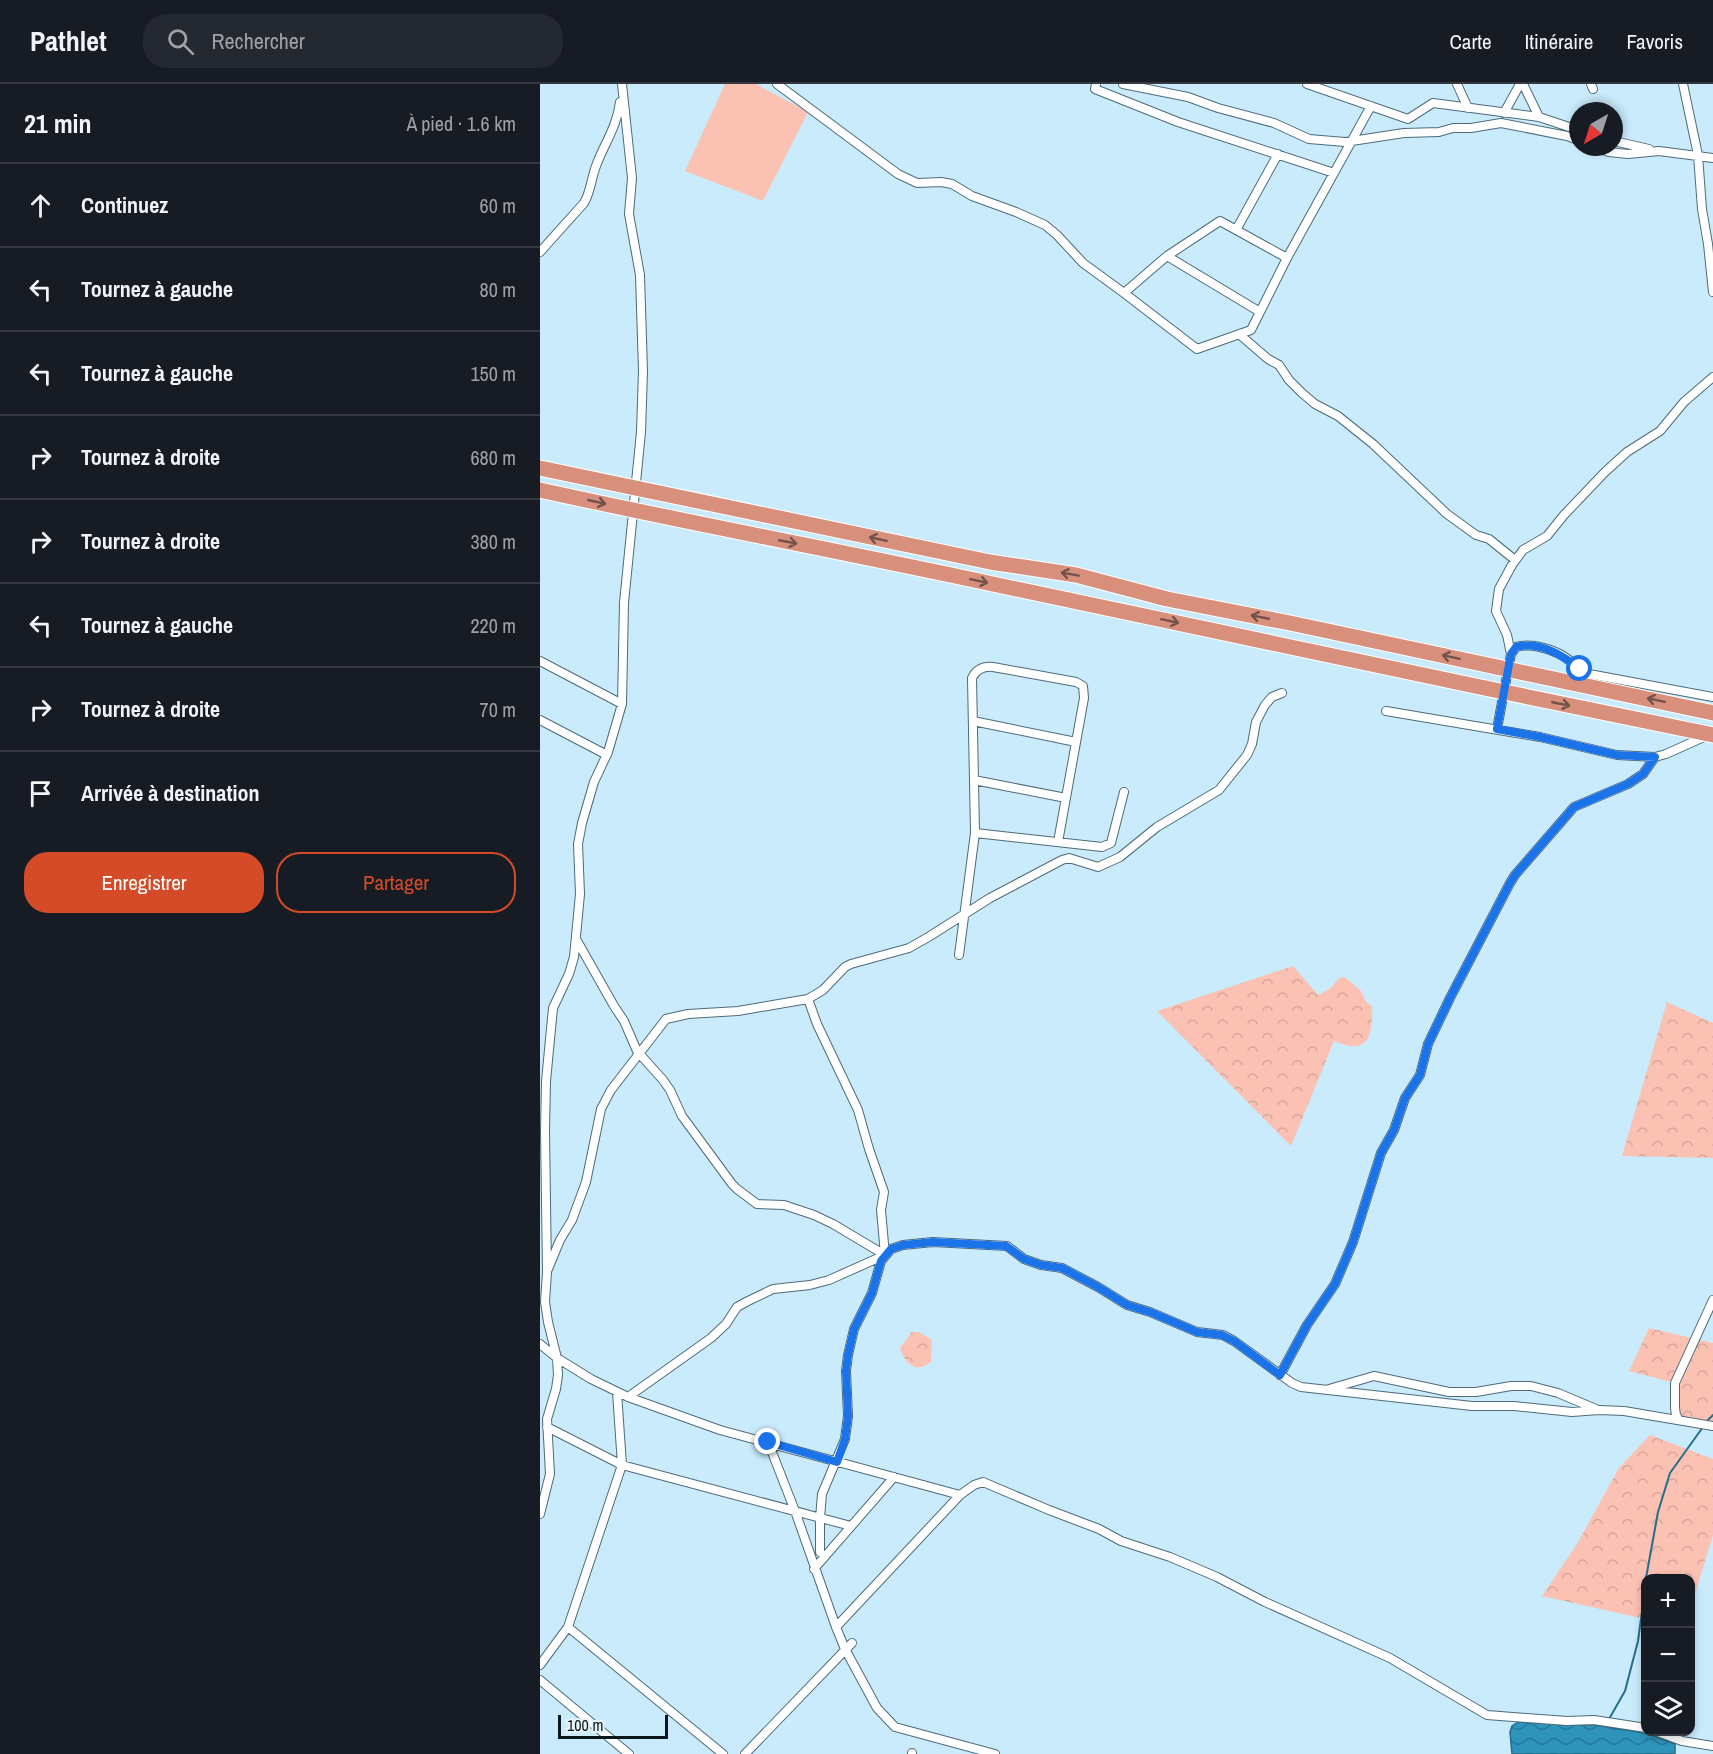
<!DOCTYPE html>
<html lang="fr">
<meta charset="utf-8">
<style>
:root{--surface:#171b24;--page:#242831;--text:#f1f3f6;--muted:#9ea1a6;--line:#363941;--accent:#d54b28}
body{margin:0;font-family:"Archivo Narrow",sans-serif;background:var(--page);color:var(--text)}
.controls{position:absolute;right:18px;bottom:18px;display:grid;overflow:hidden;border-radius:12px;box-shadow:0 3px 9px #0003}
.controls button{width:54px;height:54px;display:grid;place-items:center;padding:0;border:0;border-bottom:2px solid var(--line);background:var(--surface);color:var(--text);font:30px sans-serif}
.compass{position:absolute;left:1029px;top:18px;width:54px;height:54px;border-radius:50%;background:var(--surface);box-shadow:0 3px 9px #0003;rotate:219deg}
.scale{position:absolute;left:18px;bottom:15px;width:110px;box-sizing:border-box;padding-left:6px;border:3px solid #0b171d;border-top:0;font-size:16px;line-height:21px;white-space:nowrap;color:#0b171d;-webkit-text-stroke:4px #e7f4fb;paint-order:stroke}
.stop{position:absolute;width:18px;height:18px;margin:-14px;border:4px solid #1a73e8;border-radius:50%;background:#fff}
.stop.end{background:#1a73e8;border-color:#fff;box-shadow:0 2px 6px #0008}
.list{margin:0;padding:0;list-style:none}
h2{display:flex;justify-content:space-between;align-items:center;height:78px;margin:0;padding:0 24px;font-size:26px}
h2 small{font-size:20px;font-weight:400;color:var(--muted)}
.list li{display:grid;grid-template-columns:39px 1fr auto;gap:18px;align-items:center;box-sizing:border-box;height:84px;padding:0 24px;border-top:2px solid var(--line)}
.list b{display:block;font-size:22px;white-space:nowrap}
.list em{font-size:20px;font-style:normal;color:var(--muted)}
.actions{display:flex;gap:12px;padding:18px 24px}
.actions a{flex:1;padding:14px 0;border:2px solid var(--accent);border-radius:24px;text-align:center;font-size:21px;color:var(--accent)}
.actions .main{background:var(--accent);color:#fff}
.icon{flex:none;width:33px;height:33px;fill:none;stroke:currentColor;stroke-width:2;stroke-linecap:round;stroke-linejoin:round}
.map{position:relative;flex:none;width:1173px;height:1670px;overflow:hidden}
header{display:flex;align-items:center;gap:36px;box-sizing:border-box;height:84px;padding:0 30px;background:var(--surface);border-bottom:2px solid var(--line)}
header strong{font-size:28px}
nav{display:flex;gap:33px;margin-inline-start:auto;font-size:21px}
.search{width:420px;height:54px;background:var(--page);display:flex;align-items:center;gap:15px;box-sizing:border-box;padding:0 21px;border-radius:24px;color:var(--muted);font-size:22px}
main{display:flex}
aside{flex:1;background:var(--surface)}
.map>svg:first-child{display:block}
</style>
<header>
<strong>Pathlet</strong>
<div class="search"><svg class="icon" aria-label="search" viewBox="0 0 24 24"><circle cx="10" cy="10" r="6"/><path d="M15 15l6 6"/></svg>Rechercher</div>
<nav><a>Carte</a><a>Itinéraire</a><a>Favoris</a></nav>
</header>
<main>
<aside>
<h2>21 min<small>À pied · 1.6 km</small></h2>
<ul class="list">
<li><svg class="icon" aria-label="ahead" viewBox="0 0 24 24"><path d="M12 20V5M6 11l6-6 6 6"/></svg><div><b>Continuez</b></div><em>60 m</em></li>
<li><svg class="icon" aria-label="left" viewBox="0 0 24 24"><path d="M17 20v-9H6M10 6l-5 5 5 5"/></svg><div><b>Tournez à gauche</b></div><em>80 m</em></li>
<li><svg class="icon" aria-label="left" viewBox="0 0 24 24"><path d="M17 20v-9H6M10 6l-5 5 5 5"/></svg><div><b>Tournez à gauche</b></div><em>150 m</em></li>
<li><svg class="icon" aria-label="right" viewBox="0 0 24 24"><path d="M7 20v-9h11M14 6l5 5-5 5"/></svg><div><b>Tournez à droite</b></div><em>680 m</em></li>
<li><svg class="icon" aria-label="right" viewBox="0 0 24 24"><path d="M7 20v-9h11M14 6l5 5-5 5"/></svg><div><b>Tournez à droite</b></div><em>380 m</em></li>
<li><svg class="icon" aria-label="left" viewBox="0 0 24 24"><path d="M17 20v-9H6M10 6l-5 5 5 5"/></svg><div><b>Tournez à gauche</b></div><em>220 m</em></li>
<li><svg class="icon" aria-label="right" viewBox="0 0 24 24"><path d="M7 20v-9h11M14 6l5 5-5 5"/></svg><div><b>Tournez à droite</b></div><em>70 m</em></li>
<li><svg class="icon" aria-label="arrive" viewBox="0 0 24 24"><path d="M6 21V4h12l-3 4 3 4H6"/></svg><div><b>Arrivée à destination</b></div></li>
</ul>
<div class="actions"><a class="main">Enregistrer</a><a>Partager</a></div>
</aside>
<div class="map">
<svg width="1173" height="1670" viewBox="0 0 1173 1670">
<defs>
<pattern id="forest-crowns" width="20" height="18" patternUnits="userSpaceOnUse" patternTransform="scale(1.5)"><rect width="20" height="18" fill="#fbc2b3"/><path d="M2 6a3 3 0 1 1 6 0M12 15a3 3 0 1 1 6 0" fill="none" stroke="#d6a69a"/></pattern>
<pattern id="water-waves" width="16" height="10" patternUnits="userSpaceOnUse" patternTransform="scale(1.5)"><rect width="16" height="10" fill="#2f94bc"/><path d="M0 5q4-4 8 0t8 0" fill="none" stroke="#267898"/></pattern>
</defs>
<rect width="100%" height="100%" fill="#c9ebfb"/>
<path fill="#fbc2b3" d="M185,0H216L268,28L223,117L145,87Z"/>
<path fill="url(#forest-crowns)" d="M753,882L778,911L791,904L799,894L805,893L821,907L826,918L832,922C833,953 828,972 794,957L751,1062L617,927Z
M1127,918L1173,939V1074L1082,1072Z
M1109,1244L1173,1259V1342L1139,1336L1135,1299L1089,1287Z
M372,1248H379L392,1256L391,1278C388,1280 385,1282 382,1283C371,1286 362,1273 360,1264Z
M1110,1351L1173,1375V1451L1151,1523L1150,1494H1106L1105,1535L1002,1512L1037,1460L1079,1384Z"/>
<path fill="url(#water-waves)" stroke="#246e8c" stroke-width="1.5" d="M978,1638L1054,1641L1105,1649L1135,1660V1670H972L970,1648L972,1642Z"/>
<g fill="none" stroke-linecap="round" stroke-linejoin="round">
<path stroke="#246e8c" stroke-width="2" d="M1166,1338L1173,1331
M1106,1494L1118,1428L1130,1389L1163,1343
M1069,1635L1085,1607L1098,1557L1106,1498"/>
<g stroke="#4d6b79" stroke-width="10">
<path id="street" d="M237,0L358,90L377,99L401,98L412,100L432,112L476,128L505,141L517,151L543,179L584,209
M556,0L555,5L638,38L794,89
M583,0L648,13L678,24L734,39L769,55L805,58L864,49L899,48L913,44H931L961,39L1027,52L1038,56
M767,0L868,35L893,19L999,33L1038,46
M917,0L928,24
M983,0L999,33
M1051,0L1053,5
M1143,0L1158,71L1162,125L1168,160L1173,208
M964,29L980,0
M1074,57L1109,65
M1055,63L1069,68L1088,70L1119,67L1173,74
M696,146L738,70
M0,168L44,119C51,107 51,95 56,82C64,60 77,43 80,18
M627,172L720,228
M747,174L680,137L627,172L584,209L657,265L711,246L747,174L831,22
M699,250L728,275L739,281L749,296L762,309L775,320L798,332L833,360L907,430L936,451L949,455L975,476
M971,570L976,563C990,559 1008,564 1020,570C1031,576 1038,585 1049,590L1173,613
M0,577L82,620
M846,627L1000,653L1077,671L1115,673L1126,670L1166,652
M0,636L67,671
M433,637L536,658
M957,645L971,570L967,551L956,527L959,505L972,481L983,466L1007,452L1024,431L1065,388L1087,368L1120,347L1144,318L1173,293
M434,696L526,714
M435,749L562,763L571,759L584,708
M36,855L74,922L84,937L97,967L123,996L130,1006L142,1032L192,1100L197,1105L217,1120L244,1121L274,1131L293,1140L345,1171
M419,871L435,749L432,594C436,586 443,582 453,583L536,598L543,602L544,614L518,758
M268,915L277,940L318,1026L329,1065L344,1108L341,1126L345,1171
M8,1185L20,1156L32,1136L46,1098L61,1025L71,1006L126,935L148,930L198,927L268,915L283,906L305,883L311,880L369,864L390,852L450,814L522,776L529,774L558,783L580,773L617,743L679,706L707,671L712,660L716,638L725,621L732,613L742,609
M0,1260L17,1274L51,1295L88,1313L180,1346L420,1411
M740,1291L767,1241L795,1200L813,1158L841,1069L854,1046L865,1014L880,991L888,960L910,914L970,799L975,791L1034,723L1088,700L1103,690L1115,673
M789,1305L834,1292L909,1308H936L971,1302H991L1018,1309L1056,1325
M88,1313L171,1254L186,1240L197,1223L208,1217L233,1205L270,1201L289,1196L345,1171
M1139,1336L1136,1331L1135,1324V1299L1173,1216
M7,1343L82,1381L311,1442
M228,1358L255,1427L296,1543L305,1565L337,1624L355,1643L455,1670
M0,1430L10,1390L7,1335L16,1305L18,1291L17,1274L8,1238L5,1218L7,1188L5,1047L6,997L13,924L29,890L34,873L40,810L38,760L42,739L54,698L68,668L82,620L84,519L101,348L103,287L100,191L89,130L92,94L82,0
M280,1468V1434L282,1410L305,1355L308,1332L306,1287L308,1271L314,1245L332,1209L341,1177L351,1165L363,1161L393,1158L467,1162L484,1175L501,1181L522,1184L558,1203L587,1221L610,1228L657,1248L683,1251L694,1257L752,1299L761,1303L932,1322H974L1032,1328L1059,1326L1084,1327L1173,1342
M274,1485L354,1393
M28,1543L183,1670
M296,1543L420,1411L434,1401L443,1398L509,1426L559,1445L581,1457L630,1473L677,1493L725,1518L850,1574L947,1631L1027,1637L1054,1636L1106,1644
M0,1581L28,1543L82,1381L77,1308
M0,1596L89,1670
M1118,1648L1142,1657L1173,1662
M372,1669V1670
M205,1670L312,1559"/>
</g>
<g stroke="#fff" stroke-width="17">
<path id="highway" d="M0,384L450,478L536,491L627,515L750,539L1173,629
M0,406C149,439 299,467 448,499C690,550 931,602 1173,651"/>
</g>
<use href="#street" stroke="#fff" stroke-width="8"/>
<use href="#highway" stroke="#d88f7b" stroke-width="15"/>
</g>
<defs><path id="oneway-shaft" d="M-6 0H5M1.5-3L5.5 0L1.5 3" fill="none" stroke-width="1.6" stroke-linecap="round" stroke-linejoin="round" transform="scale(1.5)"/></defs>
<g stroke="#72534c">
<use href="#oneway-shaft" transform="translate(57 418) rotate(13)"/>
<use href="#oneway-shaft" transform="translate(338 455) rotate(-168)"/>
<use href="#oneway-shaft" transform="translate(248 458) rotate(11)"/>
<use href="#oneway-shaft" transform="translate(530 490) rotate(-170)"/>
<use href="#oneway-shaft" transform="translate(439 497) rotate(12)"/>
<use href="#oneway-shaft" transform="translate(720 533) rotate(-169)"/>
<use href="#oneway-shaft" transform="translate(630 537) rotate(12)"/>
<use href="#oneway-shaft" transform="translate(911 573) rotate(-168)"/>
<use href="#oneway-shaft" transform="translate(1116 616) rotate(-168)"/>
<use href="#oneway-shaft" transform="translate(1021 620) rotate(11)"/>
</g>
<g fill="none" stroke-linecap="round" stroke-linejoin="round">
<path stroke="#1a73e8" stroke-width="8" d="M228,1358L297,1378L305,1355L308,1332L306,1287L308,1271L314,1245L332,1209L341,1177L351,1165L363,1161L393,1158L466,1162L484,1175L501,1181L522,1184L558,1203L587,1221L610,1228L657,1248L682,1251L694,1257L740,1291L767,1241L795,1200L813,1158L841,1069L854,1046L865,1014L880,991L888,960L910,914L970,799L975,791L1034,723L1088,700L1103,690L1115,673L1077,671L1000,653L957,645L971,570L976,563C1000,557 1022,571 1040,585"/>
</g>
</svg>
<div class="controls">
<button>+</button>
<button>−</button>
<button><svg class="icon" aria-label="layers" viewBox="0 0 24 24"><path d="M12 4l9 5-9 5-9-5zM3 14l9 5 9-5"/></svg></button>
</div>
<svg class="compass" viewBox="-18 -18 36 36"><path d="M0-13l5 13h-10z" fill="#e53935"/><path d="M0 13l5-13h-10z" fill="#9ea1a6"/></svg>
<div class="scale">100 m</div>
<div class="stop" style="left:1040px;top:585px"></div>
<div class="stop end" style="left:228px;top:1358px"></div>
</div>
</main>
